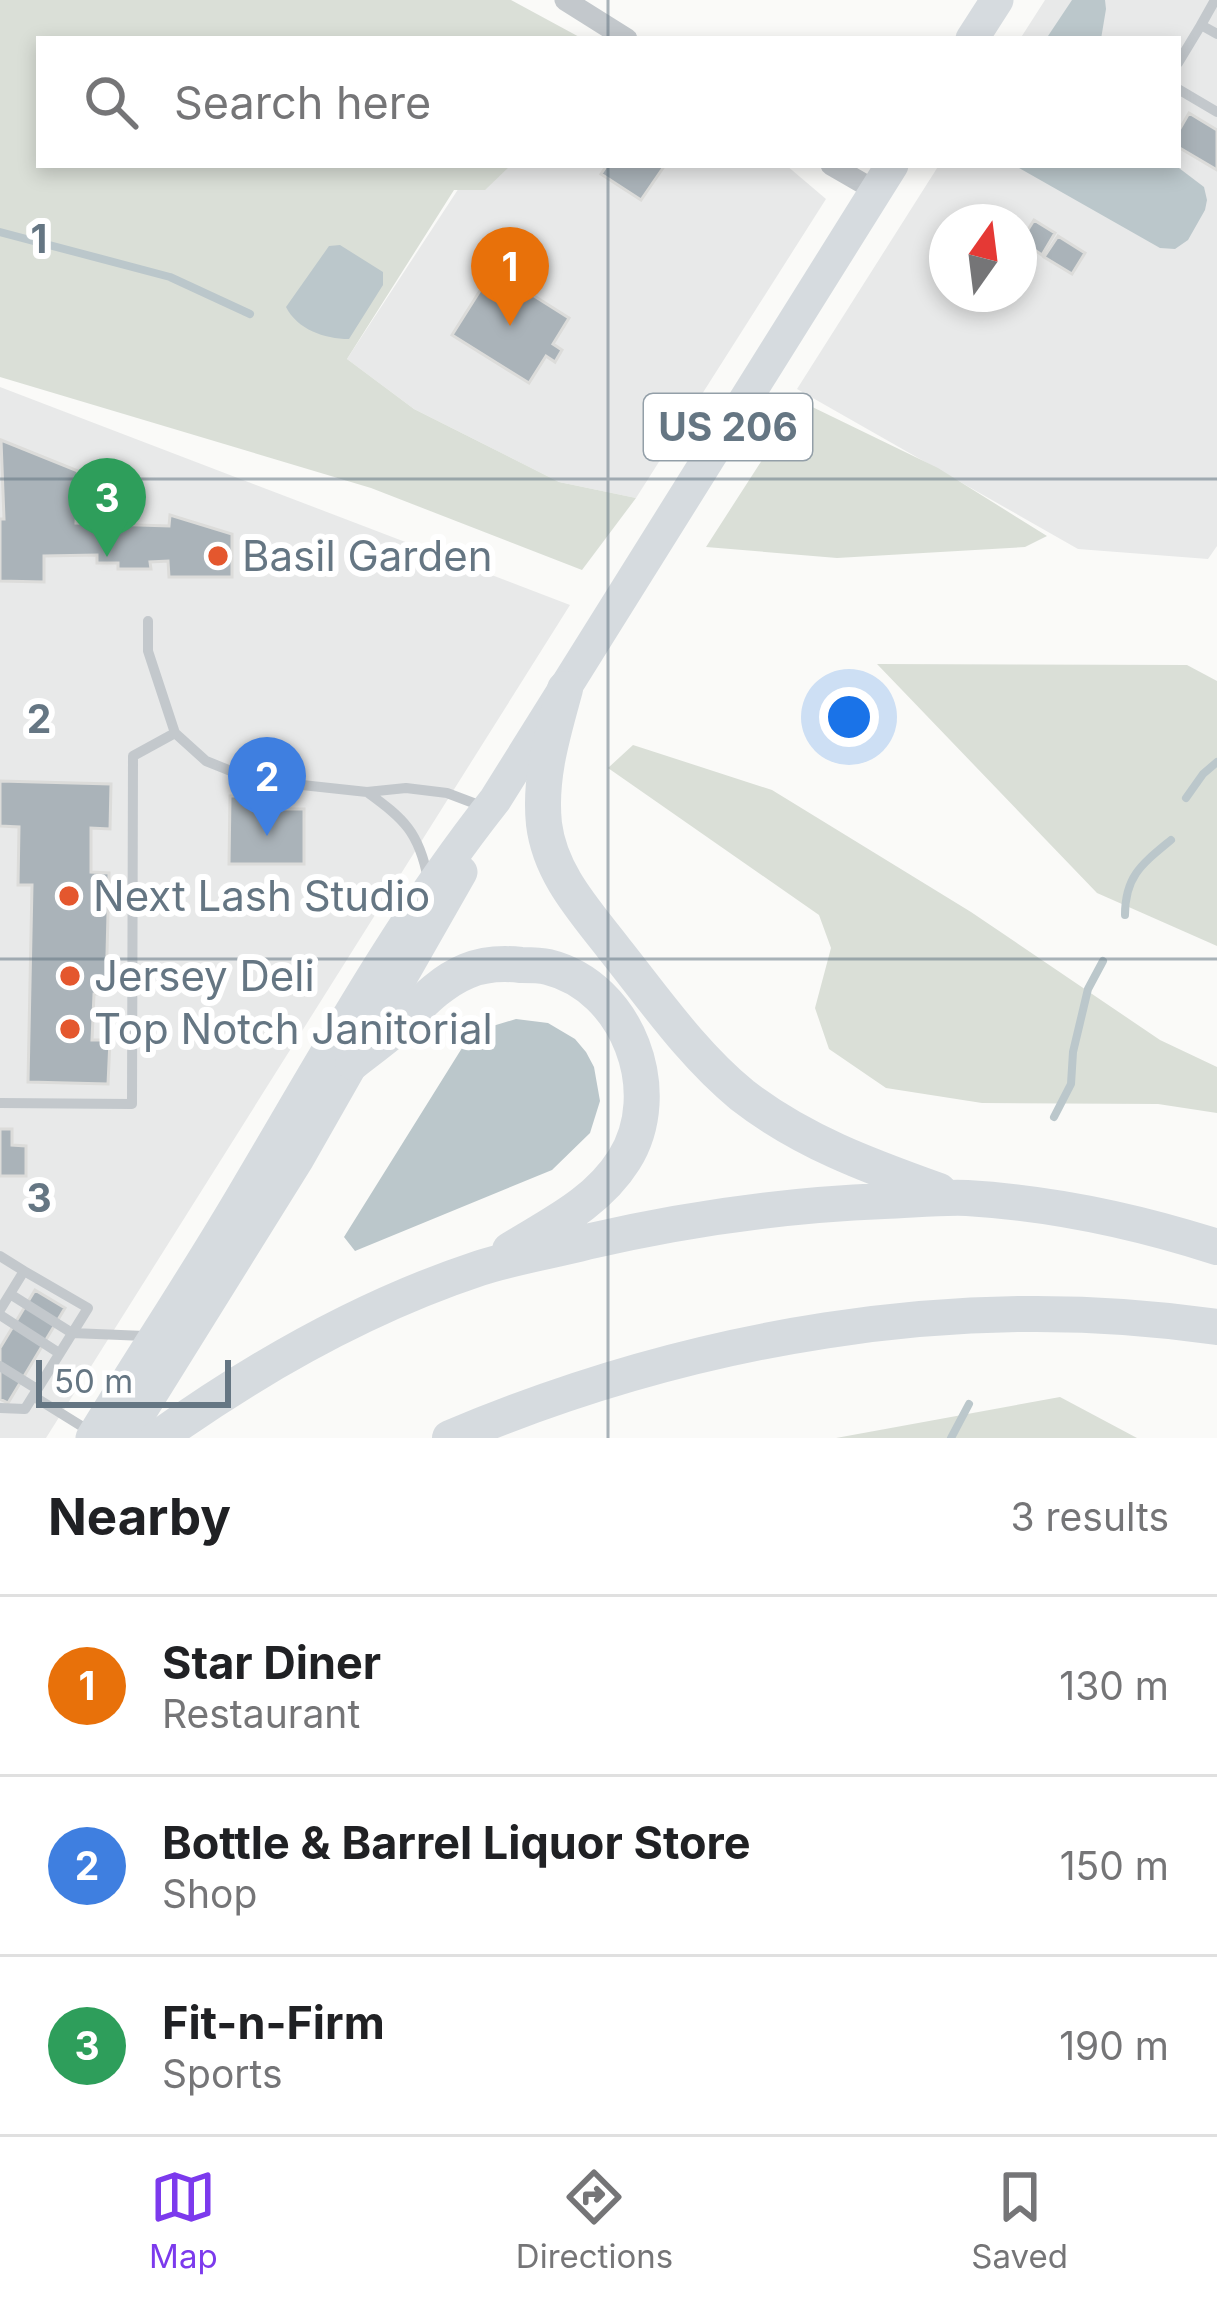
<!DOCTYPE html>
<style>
:root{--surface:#fff;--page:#f2f2f2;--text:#202124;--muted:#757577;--line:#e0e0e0;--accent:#7c3aed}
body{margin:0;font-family:Inter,sans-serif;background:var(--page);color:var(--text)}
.compass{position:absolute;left:929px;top:204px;width:108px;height:108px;border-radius:50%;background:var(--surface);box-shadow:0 6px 18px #0003;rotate:14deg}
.scale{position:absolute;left:36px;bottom:30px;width:195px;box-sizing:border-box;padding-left:12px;border:6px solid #657683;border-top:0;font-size:33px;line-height:42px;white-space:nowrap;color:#657683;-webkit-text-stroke:9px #fff;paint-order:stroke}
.you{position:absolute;left:849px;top:717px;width:42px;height:42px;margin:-30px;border:9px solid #fff;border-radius:50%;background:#1a73e8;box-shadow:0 0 0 18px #1a73e833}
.badge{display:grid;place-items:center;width:78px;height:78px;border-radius:50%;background:var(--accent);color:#fff;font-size:39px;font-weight:700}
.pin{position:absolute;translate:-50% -99px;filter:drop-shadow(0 3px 6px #0008)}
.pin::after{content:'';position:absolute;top:63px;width:42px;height:36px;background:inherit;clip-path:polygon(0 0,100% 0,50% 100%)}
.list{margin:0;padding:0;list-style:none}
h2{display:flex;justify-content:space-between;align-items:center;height:156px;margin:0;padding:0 48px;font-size:51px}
h2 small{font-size:39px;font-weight:400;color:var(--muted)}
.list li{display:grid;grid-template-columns:78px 1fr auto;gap:36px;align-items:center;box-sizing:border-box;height:180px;padding:0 48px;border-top:3px solid var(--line)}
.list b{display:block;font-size:45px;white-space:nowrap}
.list p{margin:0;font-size:39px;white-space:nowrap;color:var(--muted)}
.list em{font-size:39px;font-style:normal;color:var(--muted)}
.icon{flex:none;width:66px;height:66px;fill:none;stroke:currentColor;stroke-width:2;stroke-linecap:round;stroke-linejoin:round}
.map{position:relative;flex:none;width:1217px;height:1438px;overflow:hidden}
.search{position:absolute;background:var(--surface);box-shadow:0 6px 18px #0003;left:36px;right:36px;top:36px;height:132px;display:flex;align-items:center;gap:30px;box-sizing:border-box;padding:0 42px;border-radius:0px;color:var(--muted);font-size:45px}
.sheet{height:696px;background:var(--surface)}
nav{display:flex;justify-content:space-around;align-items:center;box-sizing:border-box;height:168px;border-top:3px solid var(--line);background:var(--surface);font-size:33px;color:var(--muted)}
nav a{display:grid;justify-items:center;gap:6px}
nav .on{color:var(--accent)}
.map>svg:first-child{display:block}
</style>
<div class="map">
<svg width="1217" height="1438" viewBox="0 0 1217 1438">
<rect width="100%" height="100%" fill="#fafaf8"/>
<path fill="#e8e9e9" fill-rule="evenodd" d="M1045,0H1217V546L1208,559L1078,549L797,389L939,165H1178V39H1020ZM947,222H1019V294H947Z
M474,165H786L826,199L636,498L559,482L414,409L347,359Z
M0,387L570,605L46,1438H0Z"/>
<path fill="#dadfd7" d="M0,0H511L583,39H39V165H511L485,190H454L347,359L414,409L559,482L636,498L582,570L371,488L0,377Z
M800,401L938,468L1047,536L1025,547L837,558L706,547Z
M877,664L1187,665L1217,681V946L1097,893Z
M633,745L772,790L971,912L1160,1040L1217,1067V1113L1158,1104L982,1103L886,1088L829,1049L815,1008L831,948L819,915L608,768Z
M1060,1397L1137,1438H836Z"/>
<path fill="#bbc7cb" d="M1072,0H1105L1106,9L1101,39H1046Z
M1014,165H1175L1204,187L1207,200L1205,210L1188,240L1175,249L1160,248Z
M340,245L383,272V285L349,339C324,339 297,329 286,307L329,246Z
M516,1019L548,1023L575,1039L586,1052L594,1067L600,1101L590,1133L552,1170L355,1251L344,1237L462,1048L486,1028Z"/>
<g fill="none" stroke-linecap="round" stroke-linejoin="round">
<path stroke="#bbc7cb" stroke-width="8" d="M0,232L170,277L250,314
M1186,798L1203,774L1217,762
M1125,915C1125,876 1142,864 1171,840
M1054,1117L1071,1084L1073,1052L1088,989L1103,961
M951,1438L969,1404"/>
</g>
<path fill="#aab3b9" stroke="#dcdcda" stroke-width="3" d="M1189,113L1217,130V170L1178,147V132Z
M607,165H665L641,200L601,174Z
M1034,220L1055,233L1042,255L1021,241Z
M1058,236L1085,253L1072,274L1044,257Z
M493,270L569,318L553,344L562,350L555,362L546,356L529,383L452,335Z
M1,440L78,471L76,523L169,526L170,515L232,534V577H169L168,561L150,562L151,569H118V563H97V555L44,556V582L0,581V519H4Z
M0,781L111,784L110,829L91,828V872L109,873L106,994H94L92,1040H110L108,1084L28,1082L32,885H18L19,827L0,826Z
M230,796H265V809H304V864H229Z
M0,1129H12V1145L26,1146V1176H0Z
M35,1290L65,1308L8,1403L0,1399V1348Z"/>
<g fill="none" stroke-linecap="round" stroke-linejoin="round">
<path stroke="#c3c8cc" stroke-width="10" d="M1215,0L1201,25L1217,34
M1178,63L1201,25
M1178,89L1217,112
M148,621V651L175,733
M367,792C404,819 419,832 428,879
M0,1103L132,1104L133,756L175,733L206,761L241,775L265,781L367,792L406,788L447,793L484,807
M0,1256L24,1271
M10,1294L72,1333L145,1336
M0,1310L24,1271L88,1308L25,1409L0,1408
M0,1315L59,1353
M0,1366L37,1389
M33,1396L91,1432"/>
<path stroke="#c3c8cc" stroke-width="21" d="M565,0L627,39
M831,165L876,191"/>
<path stroke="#d6dbdf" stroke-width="33" d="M972,39L997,0
M92,1438C143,1354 198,1272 247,1188C326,1055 399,921 495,800L892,165
M124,1438L297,1160L461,872"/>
<path stroke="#d6dbdf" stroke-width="36" d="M565,689C553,733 539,777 544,824C550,874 585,911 615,950C655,1000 692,1054 742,1095C801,1141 869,1166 939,1191
M353,1062C367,1051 382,1040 396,1028C418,1007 438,983 467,971C484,964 503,963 521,965C530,965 540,965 548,967C628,987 667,1092 624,1160C597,1203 552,1224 510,1250
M158,1438C256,1368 365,1306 480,1268C514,1257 551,1251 586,1242C685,1219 784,1205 884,1201C912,1200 940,1197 967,1198C1051,1203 1136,1221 1217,1247
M450,1438C689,1337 959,1289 1217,1327"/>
</g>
<path fill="none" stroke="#657683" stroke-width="3" stroke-opacity="0.55" d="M608,0V39M608,165V1438M0,479H1217M0,959H1217"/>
<g fill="#e4572e" stroke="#fff" stroke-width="4.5">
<circle cx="218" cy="556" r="12"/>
<circle cx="69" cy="896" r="12"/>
<circle cx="70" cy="976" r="12"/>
<circle cx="70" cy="1029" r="12"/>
</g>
<g text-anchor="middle" stroke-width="12" stroke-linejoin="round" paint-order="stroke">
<rect fill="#fff" stroke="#939fa8" stroke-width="3" x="644" y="394" width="168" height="66" rx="9"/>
<g font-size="39" font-weight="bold" fill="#657683">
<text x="728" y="441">US 206</text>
</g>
<g font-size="42" fill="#657683" stroke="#fff" text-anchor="start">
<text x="242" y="571">Basil Garden</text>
<text x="93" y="911">Next Lash Studio</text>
<text x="94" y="991">Jersey Deli</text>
<text x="94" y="1044">Top Notch Janitorial</text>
</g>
</g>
<g font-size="39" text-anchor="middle" font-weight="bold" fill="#657683" stroke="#fff" stroke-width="12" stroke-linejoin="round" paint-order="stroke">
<text x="39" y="253">1</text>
<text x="39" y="733">2</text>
<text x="39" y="1212">3</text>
</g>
</svg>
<svg class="compass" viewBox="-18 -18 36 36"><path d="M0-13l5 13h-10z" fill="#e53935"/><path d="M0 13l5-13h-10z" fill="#757577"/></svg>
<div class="scale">50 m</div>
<div class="you"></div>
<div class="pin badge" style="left:510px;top:326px;background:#e8710a">1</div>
<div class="pin badge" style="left:267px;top:836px;background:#3f7fe0">2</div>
<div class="pin badge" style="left:107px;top:557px;background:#2e9e5b">3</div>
<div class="search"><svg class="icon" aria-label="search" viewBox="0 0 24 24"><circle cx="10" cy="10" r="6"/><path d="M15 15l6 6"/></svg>Search here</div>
</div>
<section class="sheet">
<h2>Nearby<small>3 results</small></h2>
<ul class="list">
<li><span class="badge" style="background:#e8710a">1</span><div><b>Star Diner</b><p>Restaurant</p></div><em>130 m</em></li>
<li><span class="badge" style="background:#3f7fe0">2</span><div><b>Bottle &amp; Barrel Liquor Store</b><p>Shop</p></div><em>150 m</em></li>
<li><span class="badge" style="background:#2e9e5b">3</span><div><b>Fit-n-Firm</b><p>Sports</p></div><em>190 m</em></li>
</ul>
</section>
<nav>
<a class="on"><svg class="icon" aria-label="map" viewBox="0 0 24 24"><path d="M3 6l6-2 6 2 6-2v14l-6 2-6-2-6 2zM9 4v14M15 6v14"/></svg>Map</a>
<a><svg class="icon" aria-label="directions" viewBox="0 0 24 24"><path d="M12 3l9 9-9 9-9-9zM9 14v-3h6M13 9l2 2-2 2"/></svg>Directions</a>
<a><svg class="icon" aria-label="saved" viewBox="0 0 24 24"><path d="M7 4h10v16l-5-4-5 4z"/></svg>Saved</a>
</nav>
